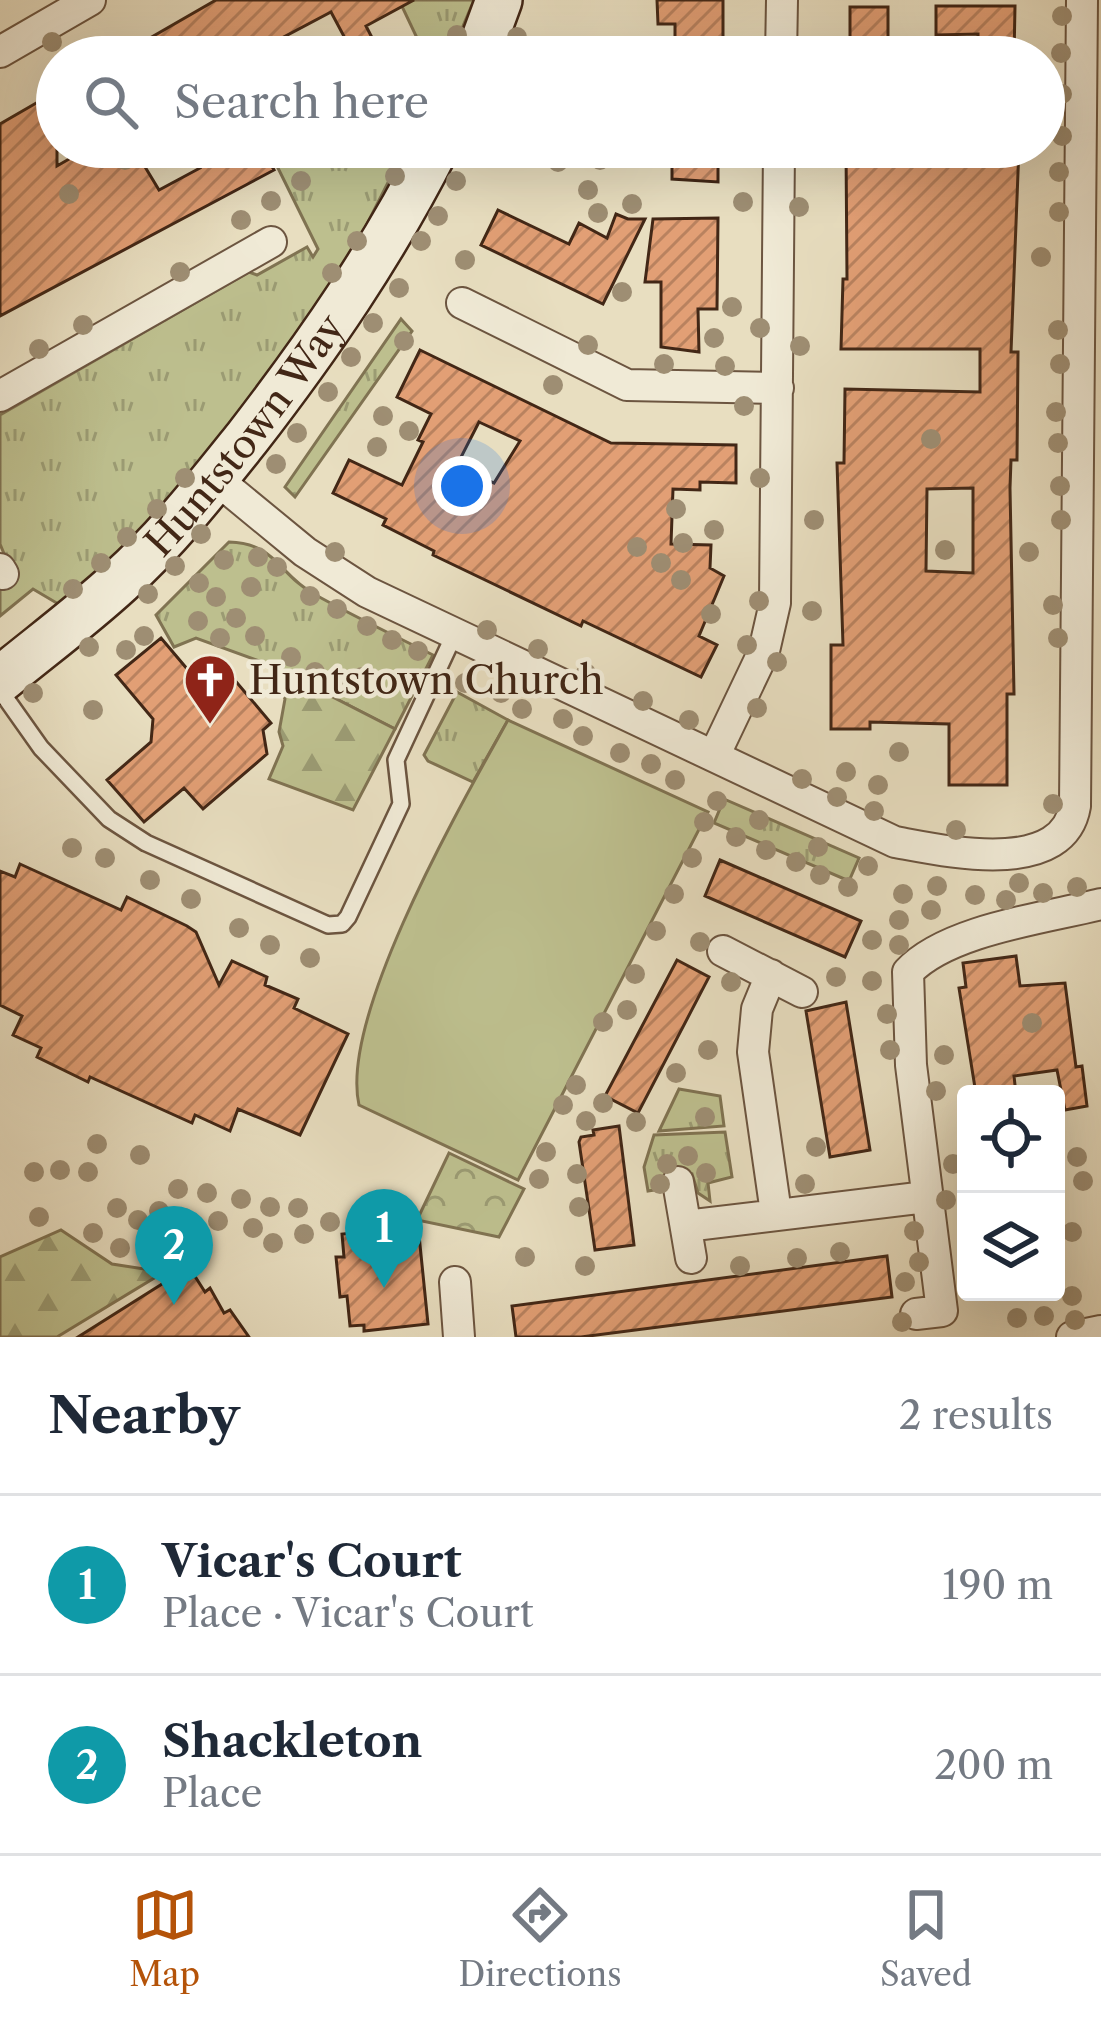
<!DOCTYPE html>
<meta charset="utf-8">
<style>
:root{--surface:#fff;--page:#f2f2f3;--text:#1f2937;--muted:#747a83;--line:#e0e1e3;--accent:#b45309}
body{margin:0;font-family:"Libre Caslon Text",serif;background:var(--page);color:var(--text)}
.controls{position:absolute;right:36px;bottom:36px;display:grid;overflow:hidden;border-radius:12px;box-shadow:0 12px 48px #0002}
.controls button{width:108px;height:108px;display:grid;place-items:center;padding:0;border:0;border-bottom:3px solid var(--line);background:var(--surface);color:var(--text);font:60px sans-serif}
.you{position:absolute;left:462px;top:486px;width:42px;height:42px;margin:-30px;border:9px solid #fff;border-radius:50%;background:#1a73e8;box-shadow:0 0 0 18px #1a73e833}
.badge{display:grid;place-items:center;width:78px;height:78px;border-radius:50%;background:var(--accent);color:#fff;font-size:39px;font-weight:700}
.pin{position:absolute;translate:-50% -99px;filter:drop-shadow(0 3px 6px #0008)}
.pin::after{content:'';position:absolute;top:63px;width:42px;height:36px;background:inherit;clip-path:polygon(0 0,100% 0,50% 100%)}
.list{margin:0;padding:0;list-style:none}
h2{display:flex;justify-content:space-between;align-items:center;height:156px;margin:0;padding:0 48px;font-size:51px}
h2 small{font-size:39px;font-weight:400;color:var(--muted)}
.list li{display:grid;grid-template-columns:78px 1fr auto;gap:36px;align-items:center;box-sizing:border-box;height:180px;padding:0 48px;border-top:3px solid var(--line)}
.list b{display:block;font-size:45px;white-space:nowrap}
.list p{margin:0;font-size:39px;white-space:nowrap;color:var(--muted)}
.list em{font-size:39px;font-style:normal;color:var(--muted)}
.icon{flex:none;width:66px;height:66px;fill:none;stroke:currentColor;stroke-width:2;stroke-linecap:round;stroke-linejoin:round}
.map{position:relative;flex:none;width:1101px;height:1337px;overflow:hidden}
.search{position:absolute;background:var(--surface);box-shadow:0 12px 48px #0002;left:36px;right:36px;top:36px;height:132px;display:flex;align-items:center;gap:30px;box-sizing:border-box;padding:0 42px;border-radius:66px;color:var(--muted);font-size:45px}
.sheet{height:516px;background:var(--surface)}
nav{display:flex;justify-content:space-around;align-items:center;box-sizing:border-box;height:168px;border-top:3px solid var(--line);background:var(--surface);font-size:33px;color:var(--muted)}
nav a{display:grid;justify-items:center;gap:6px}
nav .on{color:var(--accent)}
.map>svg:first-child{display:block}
</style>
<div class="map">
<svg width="1101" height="1337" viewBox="0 0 1101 1337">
<defs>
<pattern id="grass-tufts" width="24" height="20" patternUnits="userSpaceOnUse" patternTransform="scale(3)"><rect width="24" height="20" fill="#bdbf8e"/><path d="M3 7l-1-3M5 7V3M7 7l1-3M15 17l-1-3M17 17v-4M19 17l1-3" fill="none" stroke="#9b9b73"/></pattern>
<pattern id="forest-firs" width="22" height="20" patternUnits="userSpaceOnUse" patternTransform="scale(3)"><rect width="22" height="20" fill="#bdbf8e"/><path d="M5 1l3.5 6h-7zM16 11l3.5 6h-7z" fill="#9b9b73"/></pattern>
<pattern id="park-crowns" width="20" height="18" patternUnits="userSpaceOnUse" patternTransform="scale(3)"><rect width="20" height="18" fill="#bdbf8e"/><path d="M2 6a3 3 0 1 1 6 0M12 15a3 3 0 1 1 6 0" fill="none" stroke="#9b9b73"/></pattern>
<pattern id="building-hatch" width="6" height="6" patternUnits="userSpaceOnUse" patternTransform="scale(3)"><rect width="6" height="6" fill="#e29f75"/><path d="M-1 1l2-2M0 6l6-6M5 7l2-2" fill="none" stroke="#b9825f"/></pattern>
</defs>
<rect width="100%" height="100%" fill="#e8dec0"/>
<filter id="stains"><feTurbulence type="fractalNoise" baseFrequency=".00167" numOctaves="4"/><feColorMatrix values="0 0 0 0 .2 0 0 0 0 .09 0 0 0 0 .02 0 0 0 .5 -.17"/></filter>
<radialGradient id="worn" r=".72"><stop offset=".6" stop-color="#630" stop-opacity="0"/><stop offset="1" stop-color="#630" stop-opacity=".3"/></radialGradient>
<path fill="url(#grass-tufts)" stroke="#807352" stroke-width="3" d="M399,0H474L450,57H426Z
M297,147H406L361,236L282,373L211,457L100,573L60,605L33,589L0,616V585L13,575L0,544V415L249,272L257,275L307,247L313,257L318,249L275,162Z
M401,319L412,331L295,497L285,487Z
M229,542C276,543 279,575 314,594C353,616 393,635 433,655L395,729L270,665L196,638L174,647L156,615Z
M457,692L508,720L473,782L428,761L424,755Z
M724,799L859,858L849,881L714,823Z
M679,1089L720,1096L724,1126L659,1131Z
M725,1132L732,1177L708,1183L710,1201L698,1193L692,1174L666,1177L667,1188L648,1191L644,1167L654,1135Z"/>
<path fill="url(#forest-firs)" stroke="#807352" stroke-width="3" d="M270,665L395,729L353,810L269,779L283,746L279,732L285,699Z
M61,1230L112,1264L164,1272L57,1337H0V1257Z"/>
<path fill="url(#park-crowns)" stroke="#807352" stroke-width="3" d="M449,1153L524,1189L499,1237L417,1220Z"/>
<path fill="#bdbf8e" stroke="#807352" stroke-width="3" d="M508,720L708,812L518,1180L359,1105C339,1016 462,803 508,720Z"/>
<path fill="url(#building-hatch)" stroke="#422716" stroke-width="3" fill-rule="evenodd" d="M216,0H414L366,26L382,57H355L331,12L265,47L270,57H117Z
M657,0H723V57H675V24H658Z
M936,6H1015L1014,57H978V34L936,35Z
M850,7H888V57H850Z
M57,91V166L90,147H133L159,190L200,168L188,147H261L274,170L0,316V124Z
M672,147H718V182L672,179Z
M846,147H1019L1011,352H1018L1017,460H1011L1010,488L1014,694H1007V785H949V724L870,722V729H831V645H843L837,463H844L845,389L980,392V349H841L843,279H847ZM973,488V573L926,571L927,489Z
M498,210L569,244L579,223L607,238L616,214L628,219H645L603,304L481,245Z
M718,218L717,309H698L699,352L661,347V282H645L653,219Z
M420,350L611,443L736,445V483L700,482V490L673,489L671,544L711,545L710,568L724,576L699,636L717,645L701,677L583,621L581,626L433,555L434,551L383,525L386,519L333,493L349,460L402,485L423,442L418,440L431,414L397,397ZM479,422L520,441L494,483L457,465Z
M161,638L194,677L216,658L271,723L263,730L267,754L203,809L184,788L144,822L107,780L151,742L153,719L116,675Z
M720,860L861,921L845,957L705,896Z
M20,864L121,910L127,897L187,926L196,932L219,985L232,961L267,977L265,985L298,999L294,1008L348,1034L300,1135L238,1109L230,1131L195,1115L192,1123L90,1077L88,1082L37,1057L41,1048L13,1035L22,1016L0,1005V871L15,877Z
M1016,956L1020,986L1065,983L1076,1067L1082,1066L1087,1106L1065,1110L1057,1070L1014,1076L1016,1094H976L959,988L966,987L963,963Z
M677,960L709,977L638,1113L605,1096Z
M846,1002L870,1150L830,1157L806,1011Z
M619,1126L634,1245L595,1250L579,1142L581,1137L594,1135L593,1130Z
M374,1231L375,1235H419L428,1324L364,1331V1325L350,1326L347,1296L340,1297L336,1257H344L342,1234Z
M887,1256L892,1297L581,1337H516L512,1306Z
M189,1267L205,1292L210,1288L224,1313L230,1310L249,1337H78Z"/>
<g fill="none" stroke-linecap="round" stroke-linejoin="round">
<g stroke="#6c5540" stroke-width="20">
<path id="lane" d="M0,690L41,748L109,819L146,843L328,925L342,924L348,917L401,804L396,760L455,633"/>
</g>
<g stroke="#6c5540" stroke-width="34">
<path id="street" d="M0,52L90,0
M781,57L782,0
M462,303L627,385L778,388
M0,396L271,242
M215,478L305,552L367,592L895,842C945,851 1063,878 1075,806L1082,0
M0,569L3,574
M715,754L764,651L775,603L779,147
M723,951L802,992
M771,975L757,1009L753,1052L776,1213
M678,1182L691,1258
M686,1226L926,1197
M455,1282L459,1337
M916,1314L942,1311L911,1065L908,972C947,930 1045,918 1101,904
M1072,1337L1101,1331"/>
</g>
<g stroke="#422716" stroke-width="50">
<g id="secondary">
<path d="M478,57L499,0"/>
<path id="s1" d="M0,680C40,647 82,616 120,581C168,538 207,488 247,438C319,345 383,252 436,147"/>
</g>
</g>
<use href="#lane" stroke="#f0ead6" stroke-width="15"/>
<use href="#street" stroke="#f0ead6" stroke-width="30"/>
<use href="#secondary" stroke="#f0ead6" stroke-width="45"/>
</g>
<g fill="#9e8e73">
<circle cx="1062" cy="16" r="10"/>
<circle cx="457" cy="35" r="10"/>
<circle cx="517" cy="37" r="10"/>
<circle cx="52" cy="42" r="10"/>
<circle cx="1061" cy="53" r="10"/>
<circle cx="1062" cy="94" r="10"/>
<circle cx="1062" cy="136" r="10"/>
<circle cx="125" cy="160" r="10"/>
<circle cx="600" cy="160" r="10"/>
<circle cx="558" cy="162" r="10"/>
<circle cx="1059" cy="172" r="10"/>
<circle cx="395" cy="176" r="10"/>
<circle cx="301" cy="181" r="10"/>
<circle cx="456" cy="181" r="10"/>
<circle cx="588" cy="190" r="10"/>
<circle cx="69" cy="194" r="10"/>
<circle cx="271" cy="201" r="10"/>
<circle cx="743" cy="202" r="10"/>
<circle cx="632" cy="204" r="10"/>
<circle cx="799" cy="207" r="10"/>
<circle cx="1059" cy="212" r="10"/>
<circle cx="598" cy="213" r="10"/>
<circle cx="438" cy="216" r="10"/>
<circle cx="241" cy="220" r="10"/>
<circle cx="357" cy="241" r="10"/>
<circle cx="421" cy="241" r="10"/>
<circle cx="1041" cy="257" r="10"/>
<circle cx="465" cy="260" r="10"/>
<circle cx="180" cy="272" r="10"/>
<circle cx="332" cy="273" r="10"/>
<circle cx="399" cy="288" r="10"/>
<circle cx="622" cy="292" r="10"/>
<circle cx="732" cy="307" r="10"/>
<circle cx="373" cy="323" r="10"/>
<circle cx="83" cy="325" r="10"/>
<circle cx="760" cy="328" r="10"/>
<circle cx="1058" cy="330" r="10"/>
<circle cx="714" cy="338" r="10"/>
<circle cx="404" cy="341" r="10"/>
<circle cx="588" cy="345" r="10"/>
<circle cx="800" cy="346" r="10"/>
<circle cx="39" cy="349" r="10"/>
<circle cx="351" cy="357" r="10"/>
<circle cx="664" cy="364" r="10"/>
<circle cx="1060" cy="364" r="10"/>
<circle cx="725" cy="366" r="10"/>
<circle cx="553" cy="385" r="10"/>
<circle cx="328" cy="392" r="10"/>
<circle cx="744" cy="406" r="10"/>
<circle cx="1056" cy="412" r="10"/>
<circle cx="383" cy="416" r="10"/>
<circle cx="409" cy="431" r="10"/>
<circle cx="297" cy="433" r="10"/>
<circle cx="931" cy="439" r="10"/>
<circle cx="1058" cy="443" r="10"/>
<circle cx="377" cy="447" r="10"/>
<circle cx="276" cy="464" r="10"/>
<circle cx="185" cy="478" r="10"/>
<circle cx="760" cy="478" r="10"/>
<circle cx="1060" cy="486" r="10"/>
<circle cx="157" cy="509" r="10"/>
<circle cx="676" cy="509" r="10"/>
<circle cx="814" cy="520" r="10"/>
<circle cx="1061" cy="520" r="10"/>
<circle cx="714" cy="530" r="10"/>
<circle cx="201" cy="534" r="10"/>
<circle cx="127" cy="537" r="10"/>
<circle cx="683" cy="543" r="10"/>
<circle cx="637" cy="547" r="10"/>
<circle cx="945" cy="550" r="10"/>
<circle cx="335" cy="552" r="10"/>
<circle cx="1029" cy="552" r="10"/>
<circle cx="258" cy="557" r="10"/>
<circle cx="224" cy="560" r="10"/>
<circle cx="101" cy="563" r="10"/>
<circle cx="661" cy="563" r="10"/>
<circle cx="175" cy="566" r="10"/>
<circle cx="277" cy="567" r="10"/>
<circle cx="681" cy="580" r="10"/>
<circle cx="199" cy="583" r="10"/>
<circle cx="251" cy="587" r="10"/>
<circle cx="73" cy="589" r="10"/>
<circle cx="148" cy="594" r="10"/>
<circle cx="310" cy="596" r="10"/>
<circle cx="216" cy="597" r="10"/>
<circle cx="759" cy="601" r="10"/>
<circle cx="1053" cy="605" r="10"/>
<circle cx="337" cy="609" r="10"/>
<circle cx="812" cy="611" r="10"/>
<circle cx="711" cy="614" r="10"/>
<circle cx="236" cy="618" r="10"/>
<circle cx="198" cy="621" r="10"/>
<circle cx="367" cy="626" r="10"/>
<circle cx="487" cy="630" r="10"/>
<circle cx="144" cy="636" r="10"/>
<circle cx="255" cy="636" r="10"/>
<circle cx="220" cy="638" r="10"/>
<circle cx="1058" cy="638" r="10"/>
<circle cx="392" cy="640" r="10"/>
<circle cx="747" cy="645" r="10"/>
<circle cx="89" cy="647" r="10"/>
<circle cx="538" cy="649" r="10"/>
<circle cx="126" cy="650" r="10"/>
<circle cx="418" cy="651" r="10"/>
<circle cx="291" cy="657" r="10"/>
<circle cx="777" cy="662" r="10"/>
<circle cx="315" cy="672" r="10"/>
<circle cx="586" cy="673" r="10"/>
<circle cx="362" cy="677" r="10"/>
<circle cx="337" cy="678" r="10"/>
<circle cx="465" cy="683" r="10"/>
<circle cx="33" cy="693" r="10"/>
<circle cx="501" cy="693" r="10"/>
<circle cx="643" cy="701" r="10"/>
<circle cx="757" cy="708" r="10"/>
<circle cx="522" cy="709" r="10"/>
<circle cx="93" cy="710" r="10"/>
<circle cx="563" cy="719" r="10"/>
<circle cx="689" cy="720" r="10"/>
<circle cx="583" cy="736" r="10"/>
<circle cx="899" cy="752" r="10"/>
<circle cx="620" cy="753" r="10"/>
<circle cx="651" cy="764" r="10"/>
<circle cx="846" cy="772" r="10"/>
<circle cx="802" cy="779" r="10"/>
<circle cx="675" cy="780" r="10"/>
<circle cx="878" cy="785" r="10"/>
<circle cx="837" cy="797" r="10"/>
<circle cx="717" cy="801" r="10"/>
<circle cx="1053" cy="804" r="10"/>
<circle cx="874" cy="811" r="10"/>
<circle cx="759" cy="820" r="10"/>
<circle cx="704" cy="822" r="10"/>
<circle cx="956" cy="830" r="10"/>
<circle cx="736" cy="837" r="10"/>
<circle cx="818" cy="847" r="10"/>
<circle cx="72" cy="848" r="10"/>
<circle cx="766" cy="850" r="10"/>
<circle cx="105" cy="858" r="10"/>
<circle cx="692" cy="858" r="10"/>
<circle cx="796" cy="862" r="10"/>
<circle cx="868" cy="866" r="10"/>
<circle cx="820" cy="875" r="10"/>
<circle cx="150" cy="880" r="10"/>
<circle cx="1019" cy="883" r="10"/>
<circle cx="937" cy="886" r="10"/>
<circle cx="848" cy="887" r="10"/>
<circle cx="1077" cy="887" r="10"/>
<circle cx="1043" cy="893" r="10"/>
<circle cx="674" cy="894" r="10"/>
<circle cx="903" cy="894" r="10"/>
<circle cx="975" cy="895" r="10"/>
<circle cx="191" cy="899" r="10"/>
<circle cx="1006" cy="900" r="10"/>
<circle cx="931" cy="910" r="10"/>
<circle cx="899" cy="920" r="10"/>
<circle cx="239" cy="928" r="10"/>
<circle cx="656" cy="931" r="10"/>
<circle cx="872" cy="940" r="10"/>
<circle cx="700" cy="942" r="10"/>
<circle cx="270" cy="945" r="10"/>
<circle cx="899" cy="945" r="10"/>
<circle cx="310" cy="958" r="10"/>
<circle cx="635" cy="974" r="10"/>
<circle cx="836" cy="977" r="10"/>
<circle cx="872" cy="981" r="10"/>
<circle cx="731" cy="982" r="10"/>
<circle cx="627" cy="1010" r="10"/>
<circle cx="887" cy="1014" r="10"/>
<circle cx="603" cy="1022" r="10"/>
<circle cx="1032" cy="1023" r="10"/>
<circle cx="708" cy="1050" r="10"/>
<circle cx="890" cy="1050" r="10"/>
<circle cx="944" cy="1055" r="10"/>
<circle cx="676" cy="1073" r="10"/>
<circle cx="576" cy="1085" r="10"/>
<circle cx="936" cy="1091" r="10"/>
<circle cx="603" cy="1103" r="10"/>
<circle cx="563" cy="1105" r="10"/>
<circle cx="705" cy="1117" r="10"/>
<circle cx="586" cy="1121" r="10"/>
<circle cx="636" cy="1122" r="10"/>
<circle cx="97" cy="1144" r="10"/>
<circle cx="816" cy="1147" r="10"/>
<circle cx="546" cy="1152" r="10"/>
<circle cx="140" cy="1155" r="10"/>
<circle cx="688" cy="1156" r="10"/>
<circle cx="1077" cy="1157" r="10"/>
<circle cx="667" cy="1164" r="10"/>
<circle cx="953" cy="1164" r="10"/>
<circle cx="60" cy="1170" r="10"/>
<circle cx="34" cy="1172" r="10"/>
<circle cx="88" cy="1172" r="10"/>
<circle cx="706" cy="1173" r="10"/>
<circle cx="577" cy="1174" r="10"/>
<circle cx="539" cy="1179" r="10"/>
<circle cx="1083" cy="1181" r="10"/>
<circle cx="660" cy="1184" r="10"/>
<circle cx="805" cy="1184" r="10"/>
<circle cx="178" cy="1189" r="10"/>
<circle cx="207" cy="1193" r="10"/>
<circle cx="241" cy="1199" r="10"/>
<circle cx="946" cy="1200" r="10"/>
<circle cx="270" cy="1207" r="10"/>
<circle cx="579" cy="1207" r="10"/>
<circle cx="117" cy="1208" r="10"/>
<circle cx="298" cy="1208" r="10"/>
<circle cx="159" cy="1211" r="10"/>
<circle cx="39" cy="1217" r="10"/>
<circle cx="184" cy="1218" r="10"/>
<circle cx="138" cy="1220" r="10"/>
<circle cx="218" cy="1221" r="10"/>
<circle cx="330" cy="1222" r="10"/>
<circle cx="253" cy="1228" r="10"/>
<circle cx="914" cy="1231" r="10"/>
<circle cx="1072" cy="1232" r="10"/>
<circle cx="93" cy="1233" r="10"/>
<circle cx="304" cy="1234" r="10"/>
<circle cx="273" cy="1243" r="10"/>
<circle cx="120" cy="1248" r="10"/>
<circle cx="840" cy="1252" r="10"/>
<circle cx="525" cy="1257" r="10"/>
<circle cx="797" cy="1258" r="10"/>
<circle cx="919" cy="1262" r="10"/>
<circle cx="585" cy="1266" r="10"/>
<circle cx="740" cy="1266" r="10"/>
<circle cx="905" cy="1282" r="10"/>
<circle cx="1072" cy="1296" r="10"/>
<circle cx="1044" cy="1316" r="10"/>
<circle cx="1017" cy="1318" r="10"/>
<circle cx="1075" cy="1320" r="10"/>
<circle cx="902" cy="1322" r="10"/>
</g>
<defs>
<g id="church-pin" transform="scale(2.7)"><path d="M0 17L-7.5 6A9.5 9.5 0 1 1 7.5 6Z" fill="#8f2418" stroke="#f0ead6"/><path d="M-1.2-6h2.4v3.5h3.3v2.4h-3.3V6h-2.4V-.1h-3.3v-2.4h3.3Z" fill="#fff"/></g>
</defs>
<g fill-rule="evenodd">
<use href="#church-pin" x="210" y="680"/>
</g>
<g text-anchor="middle" stroke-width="9" stroke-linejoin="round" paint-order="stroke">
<g font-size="39" fill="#422716" stroke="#f0ead6">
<text dy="14" stroke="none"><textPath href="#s1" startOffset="348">Huntstown Way</textPath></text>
</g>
<g font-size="39" fill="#422716" stroke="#f0ead6" text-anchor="start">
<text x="249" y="694">Huntstown Church</text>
</g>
</g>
<rect width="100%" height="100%" filter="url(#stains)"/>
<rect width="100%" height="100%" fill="url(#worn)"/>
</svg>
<div class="controls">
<button><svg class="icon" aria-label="locate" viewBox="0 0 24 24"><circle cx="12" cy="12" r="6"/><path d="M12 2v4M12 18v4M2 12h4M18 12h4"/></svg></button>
<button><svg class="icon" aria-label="layers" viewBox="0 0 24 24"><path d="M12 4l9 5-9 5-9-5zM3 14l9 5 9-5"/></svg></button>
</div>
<div class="you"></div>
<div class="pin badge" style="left:384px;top:1288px;background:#0f9aa8">1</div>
<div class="pin badge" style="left:174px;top:1305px;background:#0f9aa8">2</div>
<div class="search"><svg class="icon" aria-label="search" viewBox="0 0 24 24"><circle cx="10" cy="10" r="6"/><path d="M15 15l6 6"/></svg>Search here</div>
</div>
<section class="sheet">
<h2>Nearby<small>2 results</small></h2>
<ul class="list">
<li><span class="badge" style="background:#0f9aa8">1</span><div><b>Vicar's Court</b><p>Place · Vicar's Court</p></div><em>190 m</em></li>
<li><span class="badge" style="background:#0f9aa8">2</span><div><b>Shackleton</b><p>Place</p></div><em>200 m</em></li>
</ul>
</section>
<nav>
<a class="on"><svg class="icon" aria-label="map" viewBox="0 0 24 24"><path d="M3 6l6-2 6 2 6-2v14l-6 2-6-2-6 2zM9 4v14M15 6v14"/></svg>Map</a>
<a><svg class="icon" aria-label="directions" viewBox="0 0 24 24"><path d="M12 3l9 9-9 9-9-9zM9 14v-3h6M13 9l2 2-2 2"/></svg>Directions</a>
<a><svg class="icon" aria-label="saved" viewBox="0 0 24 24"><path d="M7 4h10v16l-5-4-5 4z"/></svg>Saved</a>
</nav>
